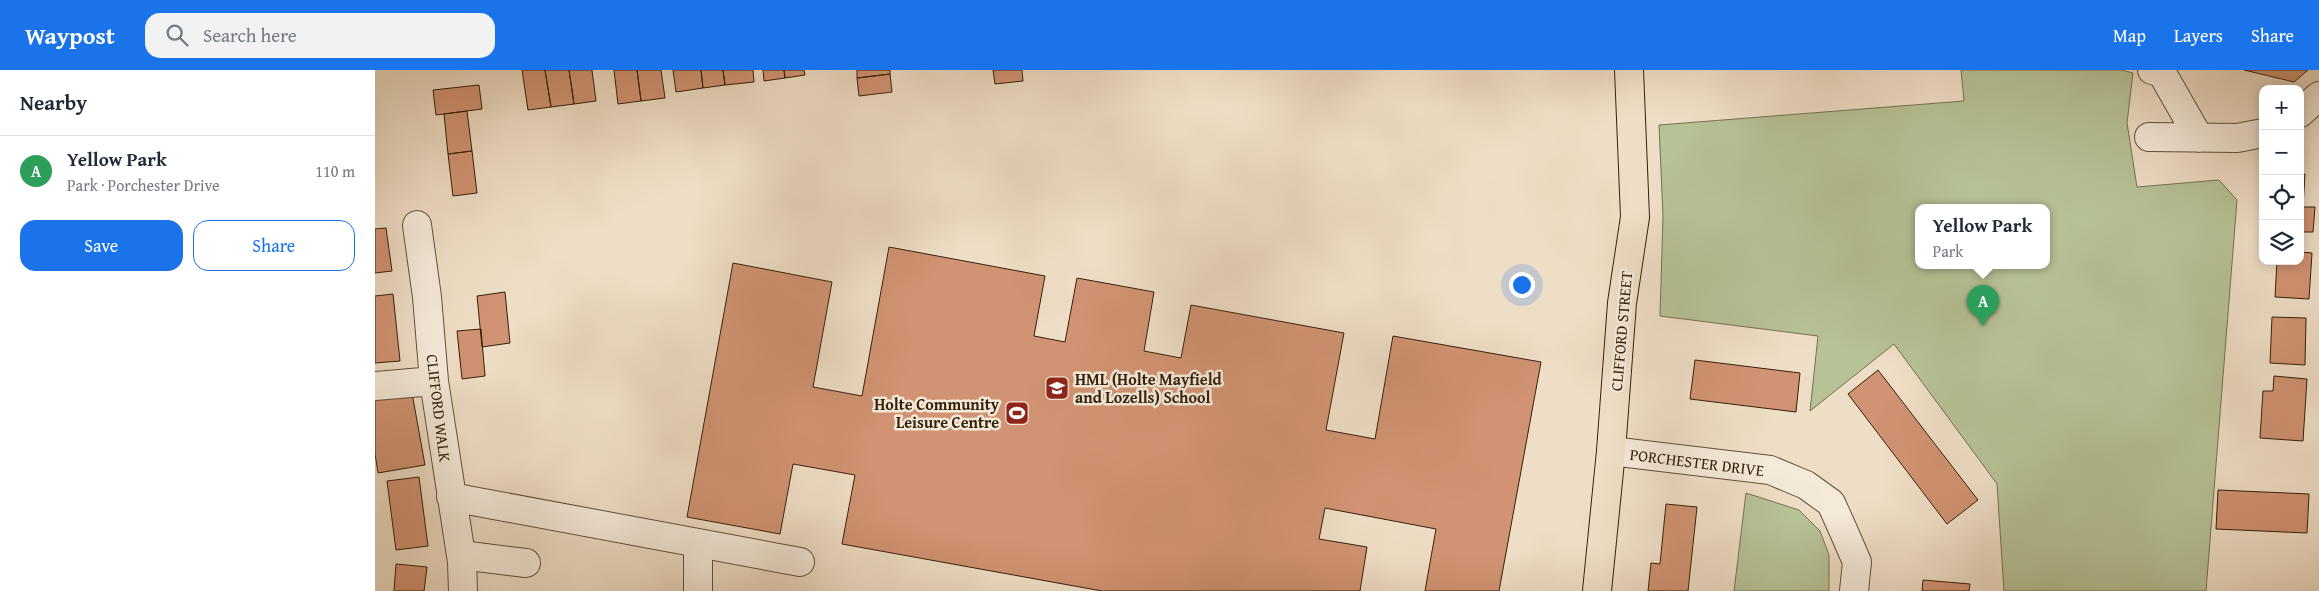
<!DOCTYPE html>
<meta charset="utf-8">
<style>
:root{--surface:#fff;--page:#f2f2f3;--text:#1f2937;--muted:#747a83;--line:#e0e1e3;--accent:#1a73e8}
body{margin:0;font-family:"Gentium Book Plus",serif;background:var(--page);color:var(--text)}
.controls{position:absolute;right:15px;top:15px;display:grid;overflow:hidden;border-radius:10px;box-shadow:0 2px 12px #0003}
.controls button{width:45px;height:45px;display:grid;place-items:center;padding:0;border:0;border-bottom:1px solid var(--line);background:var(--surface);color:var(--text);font:25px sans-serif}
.you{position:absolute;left:1146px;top:214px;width:18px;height:18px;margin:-12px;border:4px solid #fff;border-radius:50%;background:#1a73e8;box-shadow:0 0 0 8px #1a73e833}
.badge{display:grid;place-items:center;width:32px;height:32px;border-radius:50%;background:var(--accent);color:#fff;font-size:16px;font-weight:700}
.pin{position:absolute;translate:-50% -41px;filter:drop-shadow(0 1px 2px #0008)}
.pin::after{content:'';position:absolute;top:26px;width:18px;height:15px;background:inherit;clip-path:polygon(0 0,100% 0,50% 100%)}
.popup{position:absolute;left:1540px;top:134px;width:135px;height:65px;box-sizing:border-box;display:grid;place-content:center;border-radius:10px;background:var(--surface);filter:drop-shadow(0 1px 4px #0005);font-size:16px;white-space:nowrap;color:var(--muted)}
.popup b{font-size:19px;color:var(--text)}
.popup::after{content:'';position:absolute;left:50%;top:100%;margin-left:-10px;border:10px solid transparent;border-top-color:var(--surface)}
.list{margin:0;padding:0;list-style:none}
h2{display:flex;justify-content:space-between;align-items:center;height:65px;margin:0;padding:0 20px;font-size:21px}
h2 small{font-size:16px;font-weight:400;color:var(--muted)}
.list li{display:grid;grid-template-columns:32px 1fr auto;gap:15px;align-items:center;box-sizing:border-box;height:70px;padding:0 20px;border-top:1px solid var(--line)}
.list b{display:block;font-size:19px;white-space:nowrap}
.list p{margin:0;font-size:16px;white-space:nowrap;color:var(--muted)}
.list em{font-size:16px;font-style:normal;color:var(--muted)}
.actions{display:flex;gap:10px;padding:15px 20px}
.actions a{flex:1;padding:11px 0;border:1px solid var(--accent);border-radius:15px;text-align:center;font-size:18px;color:var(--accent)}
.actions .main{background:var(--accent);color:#fff}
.icon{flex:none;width:28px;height:28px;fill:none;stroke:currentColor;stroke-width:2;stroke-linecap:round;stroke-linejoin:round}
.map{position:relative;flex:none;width:1944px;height:521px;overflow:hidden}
header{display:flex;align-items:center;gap:30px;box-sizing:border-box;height:70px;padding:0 25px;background:var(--accent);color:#fff}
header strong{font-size:24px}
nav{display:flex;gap:28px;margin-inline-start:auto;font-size:18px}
.search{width:350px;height:45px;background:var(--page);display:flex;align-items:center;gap:12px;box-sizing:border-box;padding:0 18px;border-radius:15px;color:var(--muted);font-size:19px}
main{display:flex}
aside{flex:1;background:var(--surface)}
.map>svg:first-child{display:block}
</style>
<header>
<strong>Waypost</strong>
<div class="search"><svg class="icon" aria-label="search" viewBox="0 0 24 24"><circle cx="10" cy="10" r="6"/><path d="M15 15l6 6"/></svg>Search here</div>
<nav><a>Map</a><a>Layers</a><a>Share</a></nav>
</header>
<main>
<aside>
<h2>Nearby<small></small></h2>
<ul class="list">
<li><span class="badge" style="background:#2e9e5b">A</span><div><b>Yellow Park</b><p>Park · Porchester Drive</p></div><em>110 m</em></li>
</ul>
<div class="actions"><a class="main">Save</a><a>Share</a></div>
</aside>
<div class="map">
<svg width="1944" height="521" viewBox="0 0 1944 521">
<rect width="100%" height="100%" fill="#efdec6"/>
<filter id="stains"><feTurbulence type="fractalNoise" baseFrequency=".004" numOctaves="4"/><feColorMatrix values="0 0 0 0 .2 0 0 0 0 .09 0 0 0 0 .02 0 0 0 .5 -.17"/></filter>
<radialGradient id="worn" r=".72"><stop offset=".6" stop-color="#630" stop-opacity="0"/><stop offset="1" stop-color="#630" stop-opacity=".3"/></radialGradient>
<path fill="#b7c297" stroke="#767251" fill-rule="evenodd" d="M1586,0H1746L1758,3L1752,53L1762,117L1844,110L1862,130L1831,521H1629L1622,414L1519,274L1435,341L1443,266L1285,246L1288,146L1284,55L1589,31ZM1544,137H1672V195H1544Z
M1371,423L1424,440L1445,461L1454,485V521H1359Z"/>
<path fill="#d19373" stroke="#34210b" d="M147,0H170L176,37L153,40Z
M170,0H194L199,34L176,37Z
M194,0H217L221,31L199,34Z
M239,0H262L266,31L243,34Z
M262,0H286L290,28L266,31Z
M298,0H326L328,18L301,22Z
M326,0H348L350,15L328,18Z
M348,0H378L379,12L350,15Z
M388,0H409L410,8L389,11Z
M409,0H429L430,5L410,8Z
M482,0H515V4L482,8Z
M618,0H647L648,11L620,14Z
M1869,0H1933L1919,12Z
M515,4L517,22L484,26L482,8Z
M104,15L107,39L61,45L58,20Z
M92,41L97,81L73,84L69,44Z
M97,81L102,123L78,126L73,84Z
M1925,104H1930L1928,137H1940L1938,162H1925Z
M11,158L17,201L0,203V159Z
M514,177L670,206L659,266L690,272L702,208L779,222L769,281L806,288L816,235L969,263L951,360L1000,369L1018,266L1166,292L1124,521H1050L1061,459L950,438L944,469L992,477L985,521H727L467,474L480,405L418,394L405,464L312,447L358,193L457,212L438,317L487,326Z
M1925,182L1937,183L1934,229L1900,227L1902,191H1925Z
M130,222L135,273L107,277L102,226Z
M18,224L25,291L0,293V226Z
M1897,247L1931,248L1930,295L1895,293Z
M106,259L110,306L87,309L82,261Z
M1320,290L1425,303L1421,342L1315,329Z
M1503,300L1603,430L1572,454L1473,324Z
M1899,306L1932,309L1928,371L1885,368L1888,321H1898Z
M37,323L50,395L3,403L0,384V330Z
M44,407L53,476L21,480L12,411Z
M1843,420L1934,424L1932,463L1841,459Z
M1291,434L1322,437L1313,521H1273L1276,493L1285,494Z
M21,494L52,497L49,521H19Z
M1548,510L1595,514L1594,521H1547Z"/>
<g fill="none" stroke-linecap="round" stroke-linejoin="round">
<g stroke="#63503a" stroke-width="30">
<path id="minor" d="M1777,0L1787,3L1824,68
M1925,43L1944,26
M1774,67L1862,68L1888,63
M42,155L52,227L59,311L87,492L88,521
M0,316L59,311
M1236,381L1395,400L1431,415L1456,433L1469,462L1482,492L1479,521
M76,427L425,492
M86,485L151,493
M323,521V474"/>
</g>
<g stroke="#34210b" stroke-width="30">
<path id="major" d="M1222,521L1236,381L1247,233L1260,147L1254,0"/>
</g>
<use href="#minor" stroke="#f5eada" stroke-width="28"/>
<use href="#major" stroke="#efdec6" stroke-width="28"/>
</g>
<defs>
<g id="school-square" transform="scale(1.25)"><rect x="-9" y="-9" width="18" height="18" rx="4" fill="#8f2418" stroke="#f5eada"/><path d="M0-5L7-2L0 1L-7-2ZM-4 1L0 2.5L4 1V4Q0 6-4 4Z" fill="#fff"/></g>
<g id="stadium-square" transform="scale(1.25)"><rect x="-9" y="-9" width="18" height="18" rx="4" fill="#8f2418" stroke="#f5eada"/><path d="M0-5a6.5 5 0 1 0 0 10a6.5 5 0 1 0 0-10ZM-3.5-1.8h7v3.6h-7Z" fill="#fff"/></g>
</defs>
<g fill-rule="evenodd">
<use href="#school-square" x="682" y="318"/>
<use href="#stadium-square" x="642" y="343"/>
</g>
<g text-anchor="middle" stroke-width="5" stroke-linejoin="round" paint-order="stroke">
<g font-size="16" fill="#34210b" stroke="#f5eada">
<text transform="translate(1246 261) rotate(-85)" y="6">CLIFFORD STREET</text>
<text transform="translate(64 338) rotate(83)" y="6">CLIFFORD WALK</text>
<text transform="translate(1322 392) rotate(7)" y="6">PORCHESTER DRIVE</text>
</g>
<g font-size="16" font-weight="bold" fill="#34210b" stroke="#f5eada" text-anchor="start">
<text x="700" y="315">HML (Holte Mayfield<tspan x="700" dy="18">and Lozells) School</tspan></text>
<text x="624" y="340" text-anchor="end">Holte Community<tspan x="624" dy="18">Leisure Centre</tspan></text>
</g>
</g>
<rect width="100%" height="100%" filter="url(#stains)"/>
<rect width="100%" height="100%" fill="url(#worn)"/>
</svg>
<div class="controls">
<button>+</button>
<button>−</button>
<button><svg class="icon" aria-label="locate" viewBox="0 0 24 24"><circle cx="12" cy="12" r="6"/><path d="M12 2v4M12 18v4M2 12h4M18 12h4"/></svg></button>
<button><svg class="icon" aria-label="layers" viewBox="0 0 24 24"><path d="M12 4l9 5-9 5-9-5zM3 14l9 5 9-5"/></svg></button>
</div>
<div class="you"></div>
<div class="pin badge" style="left:1608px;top:256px;background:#2e9e5b">A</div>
<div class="popup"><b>Yellow Park</b>Park</div>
</div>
</main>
